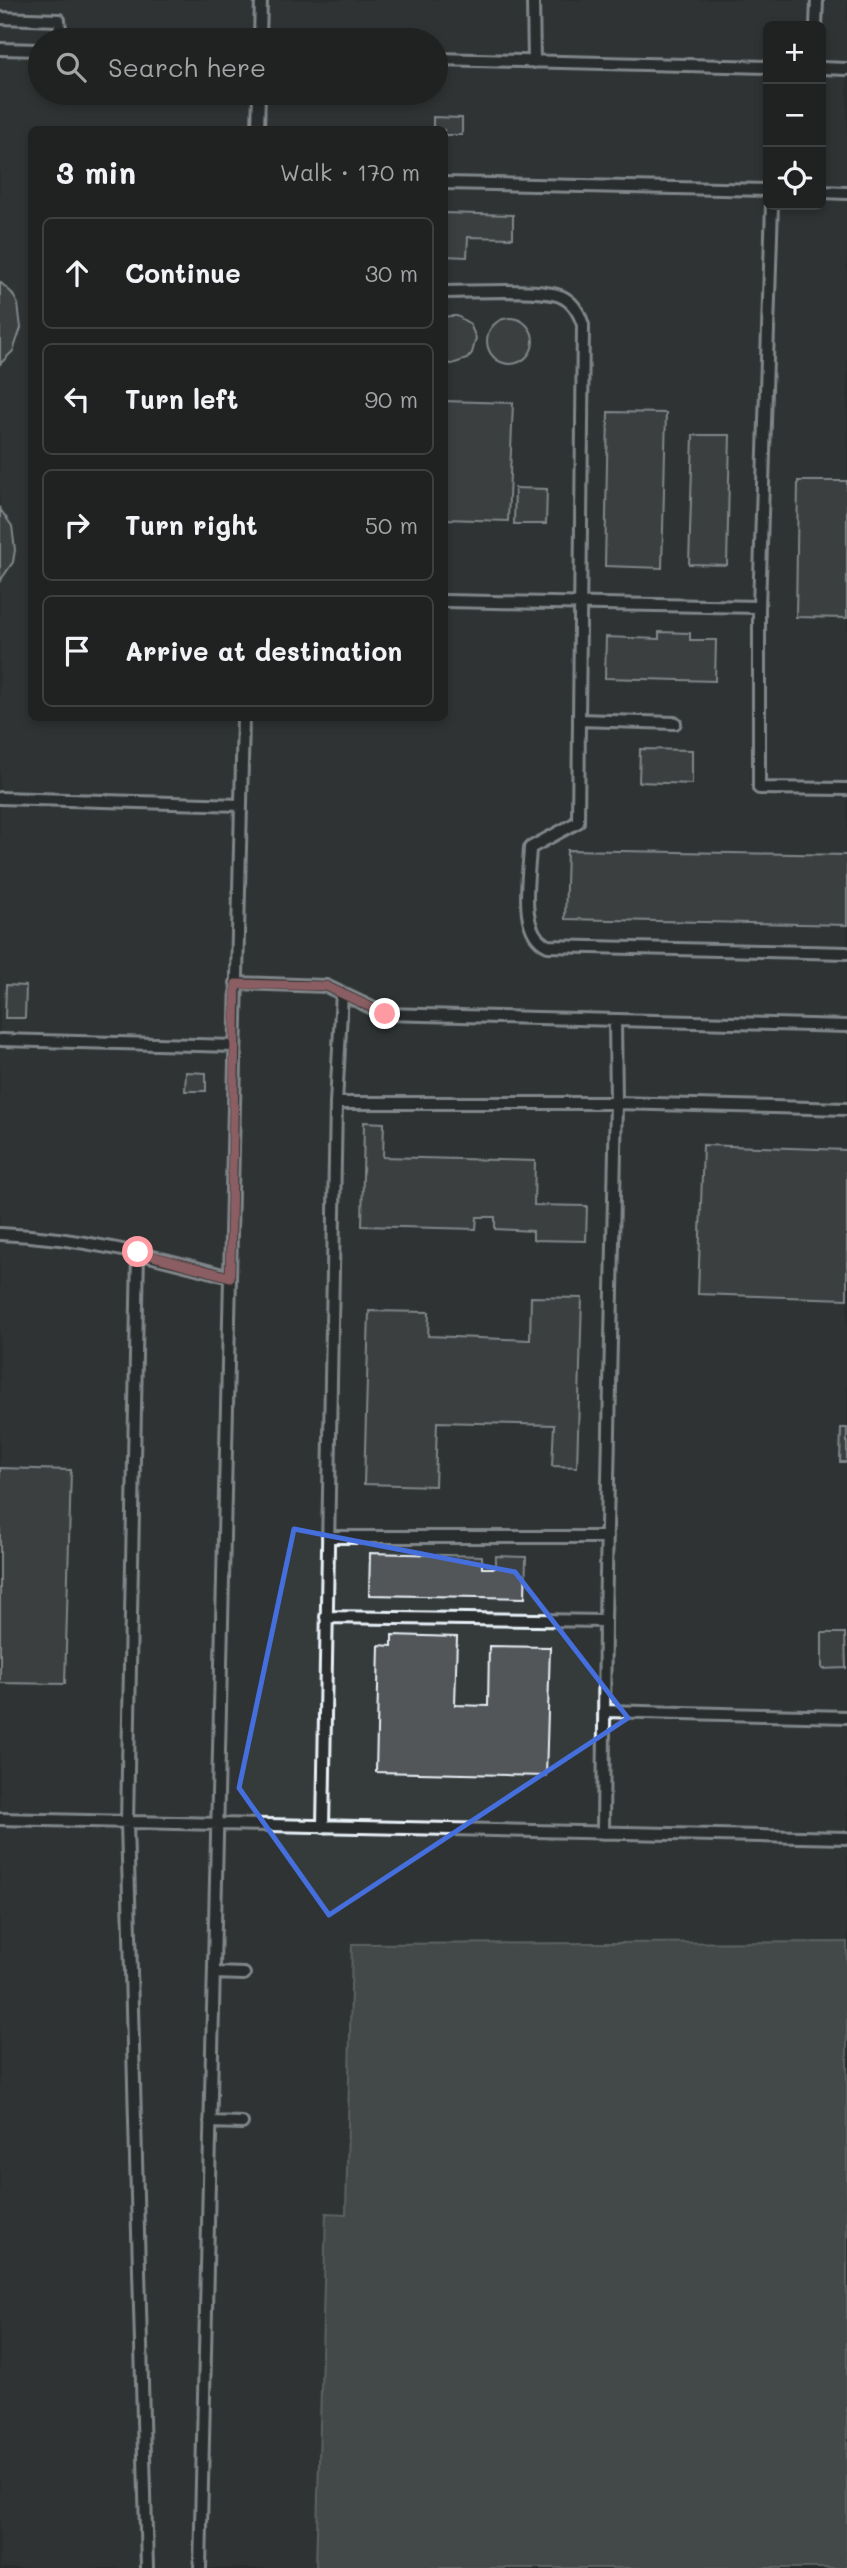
<!DOCTYPE html>
<meta charset="utf-8">
<style>
:root{--surface:#202222;--page:#282a2a;--text:#f1f3f6;--muted:#a2a4a5;--line:#3d3f40}
body{margin:0;font-family:Mali,sans-serif;background:var(--page);color:var(--text)}
.controls{position:absolute;right:21px;top:21px;display:grid;overflow:hidden;border-radius:10px;box-shadow:0 4px 10px #0003}
.controls button{width:63px;height:63px;display:grid;place-items:center;padding:0;border:0;border-bottom:2px solid var(--line);background:var(--surface);color:var(--text);font:35px sans-serif}
.stop{position:absolute;width:21px;height:21px;margin:-16px;border:5px solid #ff9aa2;border-radius:50%;background:#fff}
.stop.end{background:#ff9aa2;border-color:#fff;box-shadow:0 2px 7px #0008}
.list{margin:0;padding:0;list-style:none}
h2{display:flex;justify-content:space-between;align-items:center;height:91px;margin:0;padding:0 28px;font-size:30px}
h2 small{font-size:23px;font-weight:400;color:var(--muted)}
.list li{display:grid;grid-template-columns:46px 1fr auto;gap:21px;align-items:center;box-sizing:border-box;height:112px;margin:0 14px 14px;padding:0 14px;border:2px solid var(--line);border-radius:10px}
.list b{display:block;font-size:26px;white-space:nowrap}
.list em{font-size:23px;font-style:normal;color:var(--muted)}
.icon{flex:none;width:38px;height:38px;fill:none;stroke:currentColor;stroke-width:2;stroke-linecap:round;stroke-linejoin:round}
.map{position:relative;flex:none;width:847px;height:2568px;overflow:hidden}
.search{position:absolute;background:var(--surface);box-shadow:0 4px 10px #0003;left:28px;top:28px;width:420px;height:77px;display:flex;align-items:center;gap:18px;box-sizing:border-box;padding:0 24px;border-radius:38px;color:var(--muted);font-size:26px}
.panel{position:absolute;background:var(--surface);box-shadow:0 4px 10px #0003;left:28px;top:126px;width:420px;height:595px;border-radius:10px}
.map>svg:first-child{display:block}
</style>
<div class="map">
<svg width="847" height="2568" viewBox="0 0 847 2568">
<rect width="100%" height="100%" fill="#2a2d2e"/>
<filter id="ink" filterUnits="userSpaceOnUse"><feTurbulence type="fractalNoise" baseFrequency=".0143" numOctaves="2"/><feDisplacementMap in="SourceGraphic" scale="14" xChannelSelector="R" yChannelSelector="G"/><feConvolveMatrix kernelMatrix="1 2 1 2 8 2 1 2 1" color-interpolation-filters="sRGB"/></filter>
<g filter="url(#ink)">
<path fill="#363a3b" fill-rule="evenodd" d="M0,0H847V2568H0ZM768,26H821V205H768ZM40,40H436V93H40ZM32,130H444V718H32Z"/>
<path fill="#63686b" stroke="#989fa3" stroke-width="2" d="M847,1942V2568H316L326,2213L346,2214L352,1944Z"/>
<path fill="#535759" stroke="#e8f1f8" stroke-width="2" d="M433,117L462,118V135H444V130H433Z
M444,213L513,215V238L468,237L467,257L444,256Z
M0,282L12,293L18,304L21,328L13,351L0,364Z
M450,316H457L470,324L476,338L472,353L467,359L452,364L444,363V317Z
M487 341a23 23 0 1 1 46 0a23 23 0 1 1-46 0Z
M444,401L513,403L508,521L444,519Z
M608,412L666,413L662,568L605,566Z
M693,435H730L727,565L689,564Z
M798,481H847V618L796,617Z
M515,488L547,489L546,524H514Z
M0,509L12,526L15,550L13,562L0,581Z
M659,632L690,633V640H716L715,681L605,678L606,637L659,639Z
M640,749L692,750V784L639,782Z
M567,850L847,855V925L565,919Z
M6,985L26,986L25,1018H5Z
M186,1072L206,1073V1091H185Z
M364,1122L384,1123L383,1157L535,1161L534,1205L587,1206L586,1241L533,1240V1231L495,1229V1217H477L476,1229L362,1226Z
M703,1145L847,1150V1299L698,1294Z
M531,1297L582,1298L577,1467L552,1466L554,1425L437,1422L435,1486L364,1484L369,1311L429,1312L428,1336L530,1340Z
M841,1428H847V1462H840Z
M0,1468L71,1470L65,1684L0,1683Z
M370,1553L482,1556V1568H495L496,1556L526,1557L525,1598L369,1595Z
M822,1633H845L846,1668L822,1669Z
M392,1635L457,1637L455,1705L488,1706L489,1646L550,1647L546,1776L376,1772L379,1645L392,1646Z"/>
<g fill="none" stroke-linecap="round" stroke-linejoin="round">
<g stroke="#e8f1f8" stroke-width="16">
<path id="service" d="M533,0L534,62
M0,18L59,20L61,40
M816,26L817,0
M260,40L261,0
M0,49L40,50
M436,59L768,67
M821,68L847,69
M258,130L259,93
M444,183L768,190
M821,192L847,193
M444,292C469,292 541,288 560,296C573,301 579,312 583,325L578,822L530,848C529,877 517,932 548,946L847,953
M444,601L759,607L772,205
M759,607V788L847,789
M579,720L675,723
M0,798L241,805
M236,983L326,986L385,1014L847,1026
M342,993L336,1103H616L615,1020
M0,1040L235,1046
M0,1234C79,1237 154,1256 230,1277
M138,1252L127,1822L147,2568
M328,1537H607
M326,1617L605,1621L603,1833
M605,1621L616,1103L847,1109
M604,1711L847,1717
M0,1819L847,1838
M323,1827L336,1103
M214,1973L244,1974
M210,2122L242,2123
M200,2568L243,718"/>
</g>
<use href="#service" stroke="#2a2d2e" stroke-width="10"/>
</g>
</g>
<g fill="none" stroke-linecap="round" stroke-linejoin="round" filter="url(#ink)">
<path stroke="#ff9aa2" stroke-width="9" d="M138,1252L230,1277L236,984L326,986L385,1014"/>
</g>
<path d="M0 0H847V2568H0ZM294,1529L515,1572L628,1718L329,1915L239,1788Z" fill="#2a2d2e" fill-opacity=".55" fill-rule="evenodd"/>
<path fill="none" stroke="#466fde" stroke-width="5" stroke-linejoin="round" d="M294,1529L515,1572L628,1718L329,1915L239,1788Z"/>
</svg>
<div class="controls">
<button>+</button>
<button>−</button>
<button><svg class="icon" aria-label="locate" viewBox="0 0 24 24"><circle cx="12" cy="12" r="6"/><path d="M12 2v4M12 18v4M2 12h4M18 12h4"/></svg></button>
</div>
<div class="stop" style="left:138px;top:1252px"></div>
<div class="stop end" style="left:385px;top:1014px"></div>
<div class="search"><svg class="icon" aria-label="search" viewBox="0 0 24 24"><circle cx="10" cy="10" r="6"/><path d="M15 15l6 6"/></svg>Search here</div>
<section class="panel">
<h2>3 min<small>Walk · 170 m</small></h2>
<ul class="list">
<li><svg class="icon" aria-label="ahead" viewBox="0 0 24 24"><path d="M12 20V5M6 11l6-6 6 6"/></svg><div><b>Continue</b></div><em>30 m</em></li>
<li><svg class="icon" aria-label="left" viewBox="0 0 24 24"><path d="M17 20v-9H6M10 6l-5 5 5 5"/></svg><div><b>Turn left</b></div><em>90 m</em></li>
<li><svg class="icon" aria-label="right" viewBox="0 0 24 24"><path d="M7 20v-9h11M14 6l5 5-5 5"/></svg><div><b>Turn right</b></div><em>50 m</em></li>
<li><svg class="icon" aria-label="arrive" viewBox="0 0 24 24"><path d="M6 21V4h12l-3 4 3 4H6"/></svg><div><b>Arrive at destination</b></div></li>
</ul>
</section>
</div>
